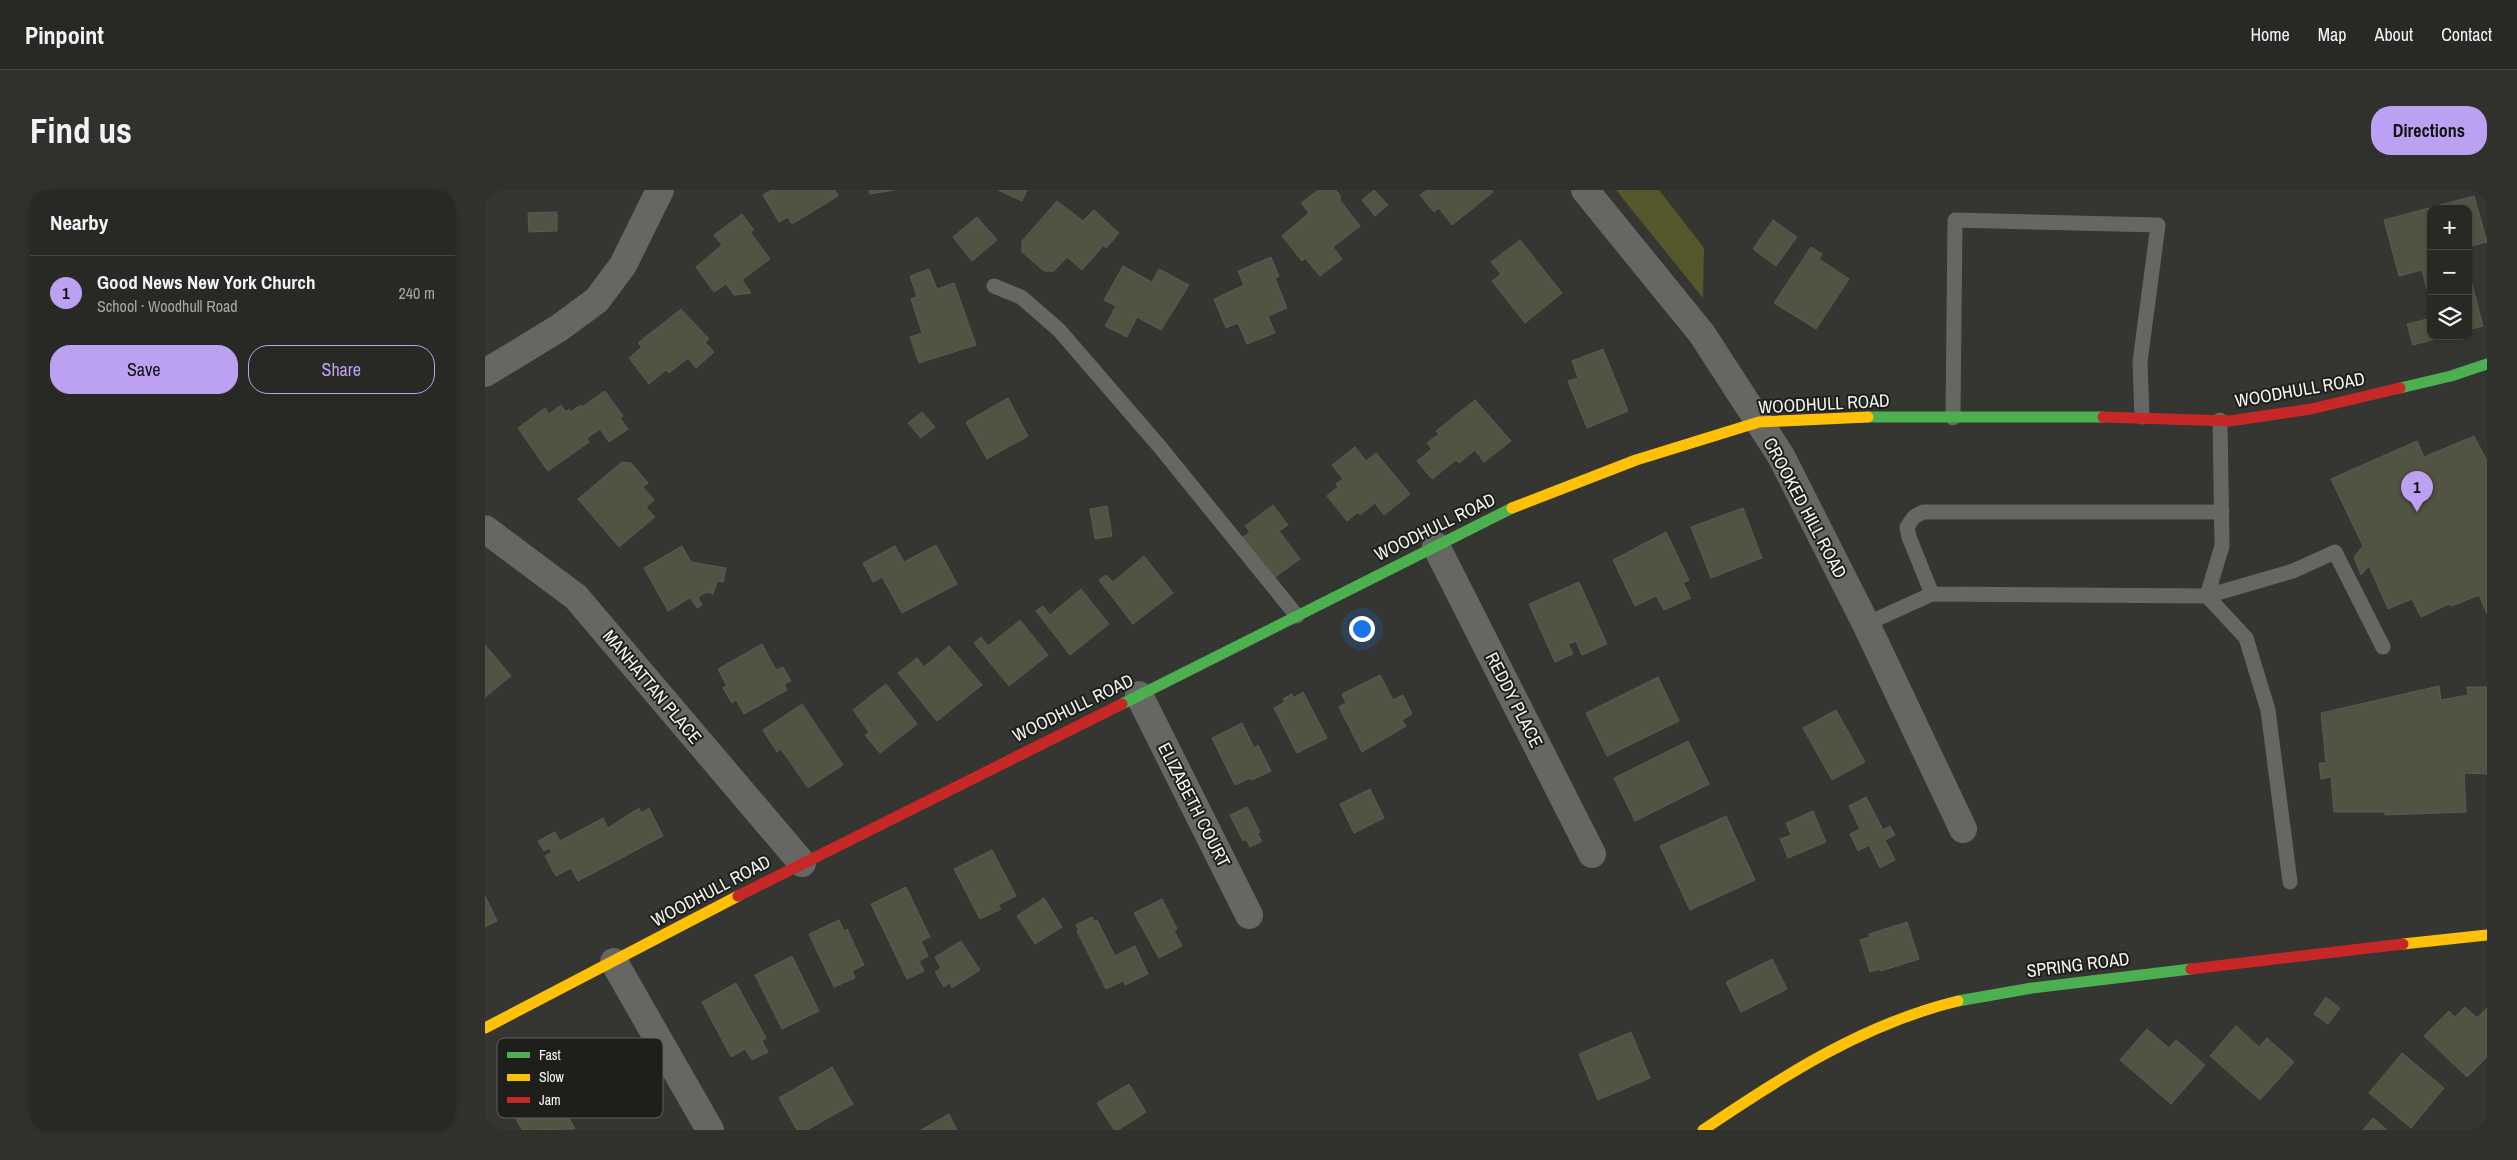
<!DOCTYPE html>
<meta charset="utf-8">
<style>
:root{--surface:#282825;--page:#30302d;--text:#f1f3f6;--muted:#a5a6a7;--line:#444442;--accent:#bca0f2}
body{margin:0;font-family:"Archivo Narrow",sans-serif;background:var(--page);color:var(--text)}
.controls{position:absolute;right:15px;top:15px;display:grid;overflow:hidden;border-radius:10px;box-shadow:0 1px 4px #0004}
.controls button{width:45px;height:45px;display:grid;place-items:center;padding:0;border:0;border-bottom:1px solid var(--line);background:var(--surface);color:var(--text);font:25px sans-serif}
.you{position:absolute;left:876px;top:438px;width:18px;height:18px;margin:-12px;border:4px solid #fff;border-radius:50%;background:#1a73e8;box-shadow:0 0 0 8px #1a73e833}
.badge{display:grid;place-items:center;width:32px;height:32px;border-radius:50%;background:var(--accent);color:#111;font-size:16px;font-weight:700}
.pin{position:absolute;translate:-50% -41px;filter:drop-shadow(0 1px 2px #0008)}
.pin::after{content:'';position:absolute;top:26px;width:18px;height:15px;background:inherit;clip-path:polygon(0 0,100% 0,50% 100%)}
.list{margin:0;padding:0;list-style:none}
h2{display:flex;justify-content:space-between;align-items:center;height:65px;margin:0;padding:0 20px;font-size:21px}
h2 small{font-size:16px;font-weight:400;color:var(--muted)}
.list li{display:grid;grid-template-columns:32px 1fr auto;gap:15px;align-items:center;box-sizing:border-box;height:75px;padding:0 20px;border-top:1px solid var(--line)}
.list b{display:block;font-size:19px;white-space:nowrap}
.list p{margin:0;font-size:16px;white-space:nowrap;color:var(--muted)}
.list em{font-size:16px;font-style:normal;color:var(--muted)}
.actions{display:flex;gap:10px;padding:15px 20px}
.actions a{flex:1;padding:11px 0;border:1px solid var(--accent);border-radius:20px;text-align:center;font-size:18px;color:var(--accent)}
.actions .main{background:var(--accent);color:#111}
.icon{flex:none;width:28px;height:28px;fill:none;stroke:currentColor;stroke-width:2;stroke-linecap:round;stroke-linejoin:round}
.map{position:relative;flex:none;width:2002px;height:940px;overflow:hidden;border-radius:20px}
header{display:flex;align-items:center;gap:30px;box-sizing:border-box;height:70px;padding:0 25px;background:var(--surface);border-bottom:1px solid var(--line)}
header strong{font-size:24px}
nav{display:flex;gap:28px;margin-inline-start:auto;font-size:18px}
.intro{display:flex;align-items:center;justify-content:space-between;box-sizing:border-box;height:120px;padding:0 30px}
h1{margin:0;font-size:35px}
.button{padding:12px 22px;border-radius:20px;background:var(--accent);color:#111;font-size:18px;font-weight:700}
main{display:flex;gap:30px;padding:0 30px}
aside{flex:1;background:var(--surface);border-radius:20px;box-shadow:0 1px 4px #0004}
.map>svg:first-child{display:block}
</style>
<header>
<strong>Pinpoint</strong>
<nav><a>Home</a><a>Map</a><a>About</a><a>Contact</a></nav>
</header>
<div class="intro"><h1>Find us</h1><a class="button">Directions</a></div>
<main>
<aside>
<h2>Nearby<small></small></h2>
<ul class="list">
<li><span class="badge">1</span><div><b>Good News New York Church</b><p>School · Woodhull Road</p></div><em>240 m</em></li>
</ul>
<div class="actions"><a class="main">Save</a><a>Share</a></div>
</aside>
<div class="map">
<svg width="2002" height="940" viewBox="0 0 2002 940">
<rect width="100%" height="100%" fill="#353531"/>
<path fill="#56582b" d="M1131,0H1174L1219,58L1218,108Z"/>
<path fill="#525343" stroke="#5a5a57" d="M287,0H350L353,6L307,34L303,27L294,32L278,5Z
M384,0H409L385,4Z
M513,0H542L537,11Z
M833,0H851L856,7L854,9L875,36L848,57L857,69L835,86L820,68L817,71L797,46L824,23L816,13Z
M889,0L903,15L890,26L877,10Z
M942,0H1007L1008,2L967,35L954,18L949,22L935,5Z
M1989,6L2002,52L1983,57V19H1946V115L1937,80L1914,86L1899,30Z
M572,11L598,31L609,20L634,43L621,58L619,55L597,80L582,67L569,81H559L537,62V51Z
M72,22V41L44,42L43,23Z
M257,24L269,40L265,42L285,69L257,90L266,103L249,105L241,94L229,102L211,77L237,55L229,45Z
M492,27L512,50L487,71L468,47Z
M1288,30L1312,47L1291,76L1268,59Z
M1035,50L1077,103L1040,133L1007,91L1016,84L1006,72Z
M1326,57L1337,64L1334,69L1364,89L1331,139L1289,113Z
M786,67L794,86L790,88L802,118L783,126L790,143L762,154L753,133L741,138L729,109L759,95L753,81Z
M638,76L667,92L674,79L704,95L676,140L652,127L642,147L620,136L631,116L619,110Z
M444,79L452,99L469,93L491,155L434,173L425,147L437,143L426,109L432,107L425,86Z
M1983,79L1998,136L1983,140Z
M196,119L224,149L220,152L229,162L211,178L203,168L184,183L181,180L164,194L144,168L157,157L153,153Z
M1946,128V146H1961L1928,155L1922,134Z
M1118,159L1143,221L1102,238L1083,191L1093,188L1087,171Z
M120,201L138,226L135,228L143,239L124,252L115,239L102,248L104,252L63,281L33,238L60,218L64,224L76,215L81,222L84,219L85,222L96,215L97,217Z
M523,208L543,246L502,269L481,232Z
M990,210L1026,251L999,272L990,260L974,273L971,270L947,289L932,271L947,259L942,253L954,244L951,241Z
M437,222L450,237L436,248L423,233Z
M1989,246L2002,271V424L1994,405L1967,416L1964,414L1936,427L1927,409L1903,419L1884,376L1876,385L1869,367L1878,356L1846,289L1932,251L1939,267Z
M870,257L881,271L891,263L925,304L899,325L890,313L875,325L873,322L862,331L842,306L853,297L851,294L858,289L847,275Z
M137,272L146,273L163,293L158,297L169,310L161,317L170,327L134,357L93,309Z
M788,315L803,335L794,341L815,369L786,390L754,350L765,342L760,336Z
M622,316L627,346L610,349L605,319Z
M1258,318L1277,368L1226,388L1206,337Z
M1181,342L1204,390L1198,393L1206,408L1179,420L1171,406L1150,416L1128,370Z
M451,355L472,394L417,423L397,387L388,392L378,373L410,356L419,372Z
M197,356L206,372L241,378L238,392L232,391L228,404L222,402L213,407L217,415L212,418L205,408L183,421L159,378Z
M659,366L688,403L648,434L614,390L621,385L628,392Z
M1094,392L1122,454L1097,465L1091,451L1083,454L1088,464L1070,472L1044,414Z
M596,399L624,434L585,465L551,421L558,416L565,425Z
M535,430L563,465L524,496L489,453L496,447L503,456Z
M277,454L291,480L298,477L306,491L299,494L302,500L259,524L251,510L247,513L238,498L242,496L233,479Z
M0,455L26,486L0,507Z
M464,456L497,495L452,531L413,483L432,468L439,477Z
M895,485L908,510L918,505L927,524L917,530L921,536L877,562L854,517L861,513L857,504Z
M1173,487L1194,531L1122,566L1101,523Z
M401,494L432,534L395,563L380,545L384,542L368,520Z
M1954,496L1956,510L1983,505L1982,497H2002V584L1979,583L1981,622L1900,625V622H1849L1846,587L1836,589L1834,573H1841L1836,523Z
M818,502L842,548L812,563L789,518L800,512L798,509L807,504L808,508Z
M317,514L358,575L323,598L296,559L292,562L278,540Z
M1351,520L1380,572L1347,590L1318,538Z
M757,533L769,558L773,555L786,581L767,590L765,588L750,595L727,548Z
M1203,551L1224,594L1150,631L1129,588Z
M885,599L899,628L869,643L855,614Z
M1381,607L1398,640L1405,636L1410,645L1400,650L1410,670L1395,678L1384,655L1373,661L1365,644L1375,639L1364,616Z
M762,617L775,642L772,643L777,651L765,657L761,649L758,651L745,625Z
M154,618L156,623L164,618L178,646L93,691L86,678L71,686L60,666L67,662L64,658L59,661L53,651L70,642L75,651L118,628L123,638Z
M1328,621L1341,652L1303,668L1295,649L1306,645L1301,633Z
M1241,626L1270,690L1205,720L1175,656Z
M507,660L531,706L513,715L516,719L495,729L469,679Z
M421,697L445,747L436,751L443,766L434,771L439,781L422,789L386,714Z
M0,706L12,731L0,737Z
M559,708L577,737L550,754L532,726Z
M677,709L692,739L689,741L697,756L674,768L649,723Z
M607,727L609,732L612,730L630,766L650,756L663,784L640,795L638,791L621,799L592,741L594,740L591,735Z
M354,730L359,741L362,739L379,775L367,781L370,788L349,797L324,744Z
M1422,732L1434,769L1396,781L1395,779L1385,782L1375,750L1385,747L1384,744Z
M476,751L495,780L467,798L465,793L459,797L450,782L456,778L450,767Z
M307,766L334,821L297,839L270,785Z
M1287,769L1302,799L1256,822L1241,792Z
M251,793L281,848L277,851L283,862L267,870L260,859L246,867L217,812Z
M1841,807L1855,818L1843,834L1829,824Z
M1980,817L1992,828L2002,818V867L1982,887L1939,846L1964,821L1970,827Z
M1751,836L1774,857L1782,848L1809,872L1775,910L1725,866Z
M1662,839L1684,858L1691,850L1720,875L1686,914L1635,870Z
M1146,842L1165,888L1113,910L1094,864Z
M1917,863L1959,898L1926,938L1884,903Z
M347,877L368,914L322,940H312L294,908Z
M49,880L64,907L66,906L74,921L79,919L90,939L37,940L15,899Z
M644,894L661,922L633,940H629L612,913Z
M464,924L472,940H436Z
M1888,928L1902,940H1878Z"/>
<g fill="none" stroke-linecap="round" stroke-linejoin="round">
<path stroke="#666663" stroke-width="15" d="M509,96L536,107L574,140L675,257L812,426
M1468,228L1470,30L1673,35L1655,172L1657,227
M1447,404L1424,347L1422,337L1429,327L1438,322H1737
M1722,406L1808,381L1850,362L1898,457
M1722,406L1737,356L1735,230
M1381,434L1447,404L1722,406L1761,448L1783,520L1805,692"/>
<path stroke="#666663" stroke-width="28" d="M1100,0L1217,144L1296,266L1381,434L1478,639
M0,183L74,138L112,110L138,75L175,0
M0,339L91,407L317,673
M951,356L1107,664
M654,505L764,725
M129,772L225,940"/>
<path stroke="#4caf50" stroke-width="11" d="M1915,198L1966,186L2002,174
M1383,227H1618
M637,514L1027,318
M1473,811L1547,798L1706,779"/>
<path stroke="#ffc107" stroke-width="11" d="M1027,318L1151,270L1274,232L1383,227
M1918,754L2002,745
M0,838L253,706
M1218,940C1296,887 1380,833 1473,811"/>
<path stroke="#c62828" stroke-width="11" d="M1618,227L1745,231L1826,219L1915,198
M253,706L637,514
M1706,779L1918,754"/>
</g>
<g text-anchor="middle" stroke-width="4" stroke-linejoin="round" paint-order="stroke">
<g font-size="18" fill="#f4f5f0" stroke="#1e1e1a">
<text transform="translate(1815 200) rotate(-10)" y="6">WOODHULL ROAD</text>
<text transform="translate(1339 214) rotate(-3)" y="6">WOODHULL ROAD</text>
<text transform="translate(1320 318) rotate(62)" y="6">CROOKED HILL ROAD</text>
<text transform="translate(950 337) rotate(-26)" y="6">WOODHULL ROAD</text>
<text transform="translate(167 497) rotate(50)" y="6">MANHATTAN PLACE</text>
<text transform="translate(1029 510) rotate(63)" y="6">REDDY PLACE</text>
<text transform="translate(588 518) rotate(-26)" y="6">WOODHULL ROAD</text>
<text transform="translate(709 615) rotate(63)" y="6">ELIZABETH COURT</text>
<text transform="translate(226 701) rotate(-28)" y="6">WOODHULL ROAD</text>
<text transform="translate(1593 775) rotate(-7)" y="6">SPRING ROAD</text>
</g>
</g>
<rect x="12" y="848" width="166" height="80" rx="8" fill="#1e1e1a" stroke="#5e5e5a" stroke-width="1"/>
<rect x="22" y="862" width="23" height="6" fill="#4caf50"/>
<rect x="22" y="884" width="23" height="7" fill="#ffc107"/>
<rect x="22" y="907" width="23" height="6" fill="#c62828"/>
<g font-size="14" fill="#f4f5f0">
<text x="54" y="870">Fast</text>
<text x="54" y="892">Slow</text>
<text x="54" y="915">Jam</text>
</g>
</svg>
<div class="controls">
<button>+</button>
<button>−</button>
<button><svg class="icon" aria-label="layers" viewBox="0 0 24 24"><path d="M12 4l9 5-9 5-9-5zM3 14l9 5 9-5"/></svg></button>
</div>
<div class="you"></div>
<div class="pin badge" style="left:1932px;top:322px">1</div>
</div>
</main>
